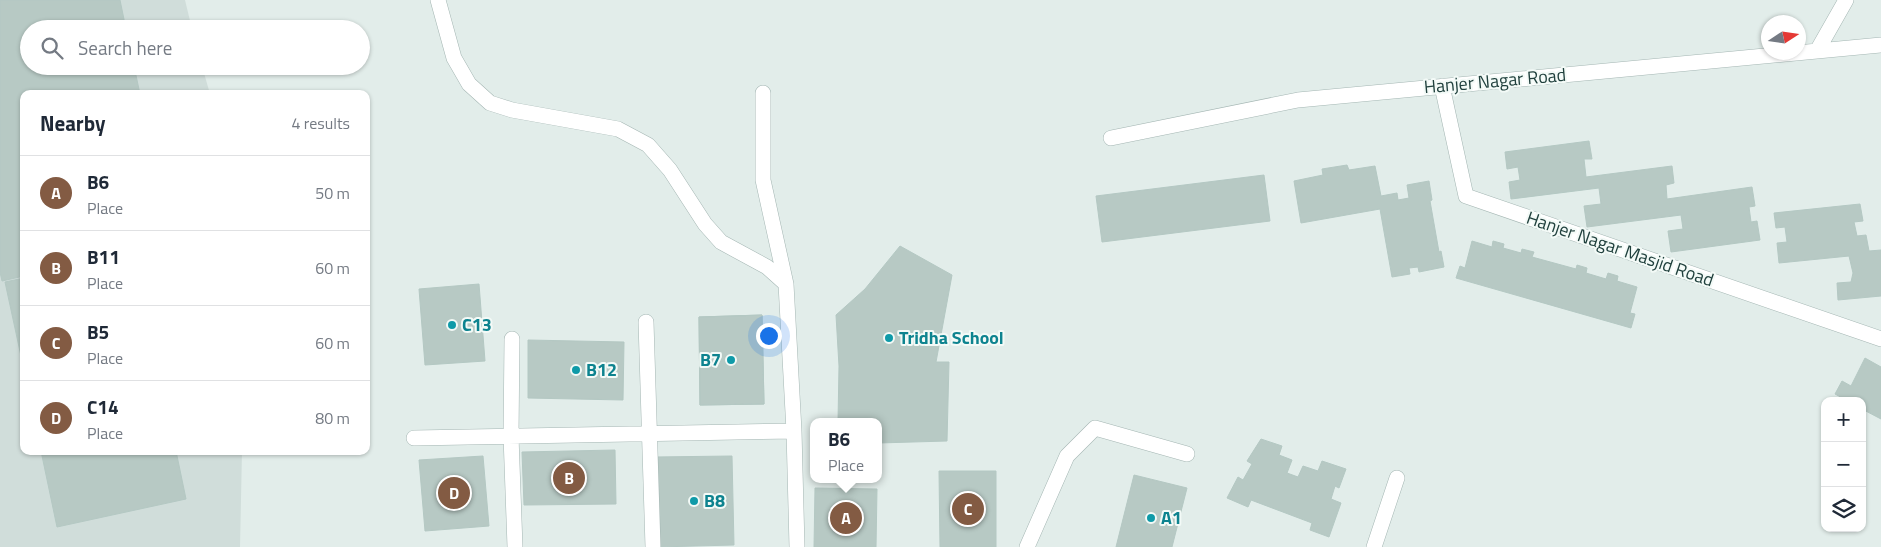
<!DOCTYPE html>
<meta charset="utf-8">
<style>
:root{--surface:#fff;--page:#f2f2f3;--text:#1f2937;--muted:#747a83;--line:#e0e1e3;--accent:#835b43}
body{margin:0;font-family:"Titillium Web",sans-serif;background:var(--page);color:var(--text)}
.controls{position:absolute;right:15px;bottom:15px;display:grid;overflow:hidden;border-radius:10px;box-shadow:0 1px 4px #0004}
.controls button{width:45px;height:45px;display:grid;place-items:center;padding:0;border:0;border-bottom:1px solid var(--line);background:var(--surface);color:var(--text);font:25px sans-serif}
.compass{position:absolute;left:1761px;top:15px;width:45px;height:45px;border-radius:50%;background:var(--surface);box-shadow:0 1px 4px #0004;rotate:78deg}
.you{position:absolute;left:768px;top:335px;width:18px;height:18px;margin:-12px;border:4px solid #fff;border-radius:50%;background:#1a73e8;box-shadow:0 0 0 8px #1a73e833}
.badge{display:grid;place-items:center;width:32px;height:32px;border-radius:50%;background:var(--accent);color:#fff;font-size:16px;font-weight:700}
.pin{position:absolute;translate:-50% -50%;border:2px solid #fff;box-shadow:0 1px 5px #0006}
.popup{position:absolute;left:810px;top:418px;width:72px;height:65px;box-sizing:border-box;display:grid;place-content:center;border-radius:10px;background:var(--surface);filter:drop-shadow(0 1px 4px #0005);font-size:16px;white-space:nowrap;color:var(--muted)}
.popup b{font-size:19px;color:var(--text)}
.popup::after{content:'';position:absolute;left:50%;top:100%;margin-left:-10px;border:10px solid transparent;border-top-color:var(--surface)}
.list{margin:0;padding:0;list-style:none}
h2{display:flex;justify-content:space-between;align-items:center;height:65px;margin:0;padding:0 20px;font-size:21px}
h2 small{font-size:16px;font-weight:400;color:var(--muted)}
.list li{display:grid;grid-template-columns:32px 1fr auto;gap:15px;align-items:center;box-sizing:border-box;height:75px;padding:0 20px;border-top:1px solid var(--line)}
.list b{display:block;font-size:19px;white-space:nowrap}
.list p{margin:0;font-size:16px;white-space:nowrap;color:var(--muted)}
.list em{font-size:16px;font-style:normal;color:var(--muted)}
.icon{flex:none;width:28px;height:28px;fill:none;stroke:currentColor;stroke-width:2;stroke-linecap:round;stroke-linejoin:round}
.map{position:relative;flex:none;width:1881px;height:547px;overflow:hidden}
.search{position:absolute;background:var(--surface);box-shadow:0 1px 4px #0004;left:20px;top:20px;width:350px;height:55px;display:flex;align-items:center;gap:12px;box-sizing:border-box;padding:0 18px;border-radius:28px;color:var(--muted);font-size:19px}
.panel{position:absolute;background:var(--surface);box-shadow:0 1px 4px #0004;left:20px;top:90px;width:350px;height:365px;border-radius:10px}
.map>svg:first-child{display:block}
</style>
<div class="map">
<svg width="1881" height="547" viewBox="0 0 1881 547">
<rect width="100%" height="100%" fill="#e2edea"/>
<path fill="#d0ddda" d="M0,0H185L192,29H29V66H202L210,94H24V451H242L240,547H0Z"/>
<path fill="#b7c9c4" stroke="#b4c8c3" d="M0,0H120L126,29H29V66H134L140,94H24V276L2,281L0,272Z
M1589,141L1592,159H1584L1586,177L1672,166L1674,183L1666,185L1667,199L1752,187L1755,206L1749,207L1751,222L1757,221L1760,240L1671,252L1668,231L1683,229L1681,215L1587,227L1584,206L1601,204L1599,188L1511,199L1509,182L1520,180L1518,167L1507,169L1505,152Z
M1347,165L1349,170L1375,166L1381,196L1397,193L1398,200L1409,198L1407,185L1429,181L1432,200L1430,201L1439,252L1441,251L1444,267L1419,272L1418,267L1409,268L1410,274L1392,277L1380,209L1301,223L1294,181L1323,175L1322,169Z
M1264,175L1270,221L1102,242L1096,196Z
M1860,204L1863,221L1854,222L1857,236L1866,235L1869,251L1881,250V296L1838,300L1837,283L1851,282L1853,273L1849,256L1779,263L1777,243L1787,242L1785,227L1776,228L1774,213Z
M1472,241L1492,247L1493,241L1504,244L1503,248L1521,253L1522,249L1534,252L1532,257L1576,269L1577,265L1587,268L1586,273L1606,279L1608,273L1618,276L1617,281L1637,287L1630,313L1635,314L1631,328L1456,278L1460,266L1465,268Z
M900,246L952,275L936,362H949L947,441L878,443V422H838L839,366L836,315L865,289Z
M24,278V370L5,282Z
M479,284L485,361L425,365L419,289Z
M762,315L764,404L700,405L699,317Z
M762,315L764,404L700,405L699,317Z
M528,340L624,342L623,400L528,398Z
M1865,358L1881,367V419L1862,409V401H1848L1835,394L1842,381L1851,386Z
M1261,439L1282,446L1279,455L1292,460L1287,473L1298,477L1303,466L1318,471L1322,461L1346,469L1339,488L1335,486L1331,499L1341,503L1329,537L1310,530L1312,523L1251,500L1248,507L1227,498L1238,477L1243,480L1252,464L1247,461Z
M615,450L616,504L524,505L522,452Z
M41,451H176L186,499L57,527Z
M483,456L489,526L425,531L419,460Z
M732,456L734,545L657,547L655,457Z
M939,471H996V547H940Z
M1134,475L1187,488L1172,547H1116Z
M815,488L877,489L876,547H814Z"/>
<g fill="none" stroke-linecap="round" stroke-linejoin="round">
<g stroke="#a4b6b3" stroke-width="16">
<path id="minor" d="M438,0L454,58L469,84L490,103L512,110L618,129L648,145L670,170L705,224L721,242L767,267L786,284L794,431L797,547
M1817,51L1846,0
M1442,86L1466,196L1881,339
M763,93V180L786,284
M1111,138L1298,100L1881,45
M646,322L653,547
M512,339L511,436L515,547
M414,438L794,431
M1027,547L1067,456L1095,428L1187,454
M1374,547L1397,478"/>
</g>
<use href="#minor" stroke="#fff" stroke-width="15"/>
</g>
<g fill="#0f9aa8" stroke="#f3faf7" stroke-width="2">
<circle cx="452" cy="325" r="5"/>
<circle cx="889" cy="338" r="5"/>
<circle cx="731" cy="360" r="5"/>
<circle cx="576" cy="370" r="5"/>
<circle cx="694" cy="501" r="5"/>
<circle cx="1151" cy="518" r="5"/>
</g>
<g text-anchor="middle" stroke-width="4" stroke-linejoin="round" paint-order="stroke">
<g font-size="18" fill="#20403d" stroke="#f3faf7">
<text transform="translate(1495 81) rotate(-5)" y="6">Hanjer Nagar Road</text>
<text transform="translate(1620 249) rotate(19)" y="6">Hanjer Nagar Masjid Road</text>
</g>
<g font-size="18" font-weight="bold" fill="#0d838f" stroke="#f3faf7" text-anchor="start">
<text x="462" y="331">C13</text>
<text x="899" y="344">Tridha School</text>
<text x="721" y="366" text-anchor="end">B7</text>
<text x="586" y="376">B12</text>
<text x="704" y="507">B8</text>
<text x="1161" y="524">A1</text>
</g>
</g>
</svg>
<div class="controls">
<button>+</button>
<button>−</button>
<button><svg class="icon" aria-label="layers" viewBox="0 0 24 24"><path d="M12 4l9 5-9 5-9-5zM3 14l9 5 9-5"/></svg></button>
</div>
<svg class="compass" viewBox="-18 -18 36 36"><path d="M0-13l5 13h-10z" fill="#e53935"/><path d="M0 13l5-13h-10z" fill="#747a83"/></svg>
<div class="you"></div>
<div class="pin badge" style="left:846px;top:518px">A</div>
<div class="popup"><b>B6</b>Place</div>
<div class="pin badge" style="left:569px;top:478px">B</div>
<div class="pin badge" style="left:968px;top:509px">C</div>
<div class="pin badge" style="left:454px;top:493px">D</div>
<div class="search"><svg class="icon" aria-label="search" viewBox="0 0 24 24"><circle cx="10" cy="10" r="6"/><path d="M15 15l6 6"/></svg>Search here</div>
<section class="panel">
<h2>Nearby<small>4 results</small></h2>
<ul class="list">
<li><span class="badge">A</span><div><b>B6</b><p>Place</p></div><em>50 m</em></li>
<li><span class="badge">B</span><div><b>B11</b><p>Place</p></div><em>60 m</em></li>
<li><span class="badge">C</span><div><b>B5</b><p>Place</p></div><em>60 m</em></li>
<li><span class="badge">D</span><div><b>C14</b><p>Place</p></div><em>80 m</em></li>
</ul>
</section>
</div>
